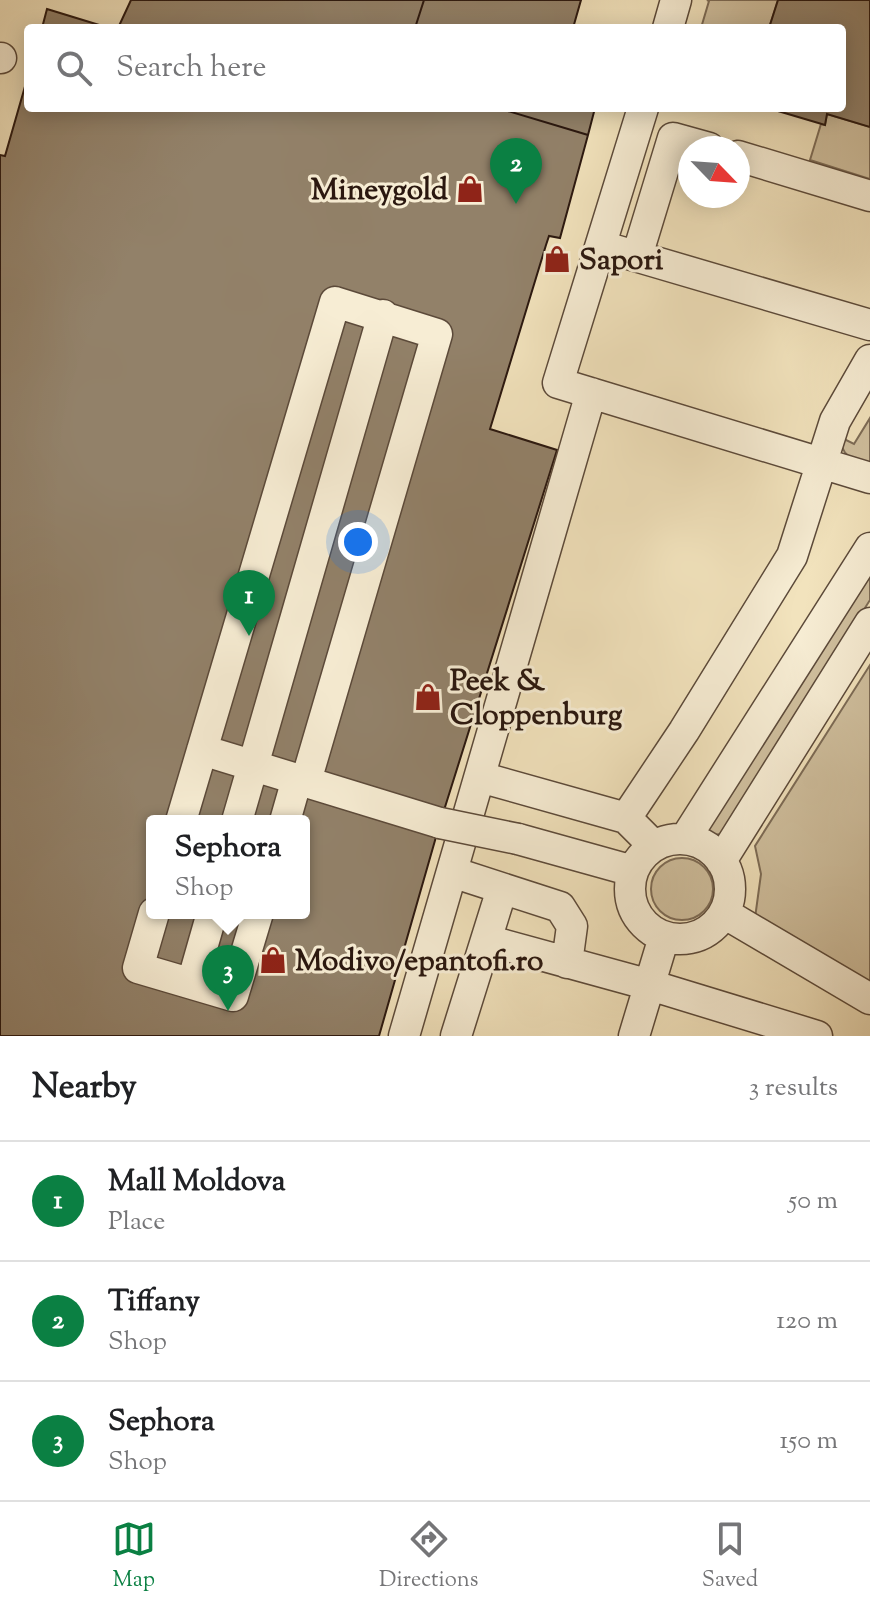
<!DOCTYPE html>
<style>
:root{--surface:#fff;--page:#f2f2f2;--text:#202124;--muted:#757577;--line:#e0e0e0;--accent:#0b8043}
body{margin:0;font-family:"Sorts Mill Goudy",serif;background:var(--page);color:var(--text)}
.compass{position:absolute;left:678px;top:136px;width:72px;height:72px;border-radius:50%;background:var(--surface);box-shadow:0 4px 20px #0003;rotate:115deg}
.you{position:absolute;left:358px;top:542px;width:28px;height:28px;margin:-20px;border:6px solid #fff;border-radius:50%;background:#1a73e8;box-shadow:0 0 0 12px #1a73e833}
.badge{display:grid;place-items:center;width:52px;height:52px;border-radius:50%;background:var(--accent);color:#fff;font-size:26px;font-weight:700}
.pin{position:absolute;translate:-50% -66px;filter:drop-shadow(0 2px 4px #0008)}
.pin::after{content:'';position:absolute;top:42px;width:28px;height:24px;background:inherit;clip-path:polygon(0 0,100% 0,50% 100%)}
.popup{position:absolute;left:146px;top:815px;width:164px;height:104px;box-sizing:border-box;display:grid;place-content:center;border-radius:8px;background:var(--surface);filter:drop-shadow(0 2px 6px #0005);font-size:26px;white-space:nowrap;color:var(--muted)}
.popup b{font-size:30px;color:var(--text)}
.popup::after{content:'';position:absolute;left:50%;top:100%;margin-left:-16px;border:16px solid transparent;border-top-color:var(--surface)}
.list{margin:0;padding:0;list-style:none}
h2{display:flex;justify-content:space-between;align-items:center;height:104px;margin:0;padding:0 32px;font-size:34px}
h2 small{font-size:26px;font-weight:400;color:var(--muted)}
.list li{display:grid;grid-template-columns:52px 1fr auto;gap:24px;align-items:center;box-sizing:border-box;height:120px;padding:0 32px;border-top:2px solid var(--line)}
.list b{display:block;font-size:30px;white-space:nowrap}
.list p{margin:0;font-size:26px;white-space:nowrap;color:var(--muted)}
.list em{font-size:26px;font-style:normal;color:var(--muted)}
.icon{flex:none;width:44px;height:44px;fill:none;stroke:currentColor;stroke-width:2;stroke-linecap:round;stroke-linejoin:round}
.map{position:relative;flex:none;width:870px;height:1036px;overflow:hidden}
.search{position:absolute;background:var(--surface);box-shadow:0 4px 20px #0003;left:24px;right:24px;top:24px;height:88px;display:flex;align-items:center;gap:20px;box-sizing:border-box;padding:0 28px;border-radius:8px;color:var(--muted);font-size:30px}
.sheet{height:464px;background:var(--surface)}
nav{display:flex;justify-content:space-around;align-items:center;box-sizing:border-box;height:112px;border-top:2px solid var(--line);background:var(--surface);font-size:22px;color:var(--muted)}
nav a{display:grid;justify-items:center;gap:4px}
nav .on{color:var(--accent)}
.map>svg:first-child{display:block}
</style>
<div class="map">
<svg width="870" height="1036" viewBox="0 0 870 1036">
<rect width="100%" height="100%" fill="#f2e3bd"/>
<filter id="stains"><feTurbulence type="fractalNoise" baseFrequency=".0025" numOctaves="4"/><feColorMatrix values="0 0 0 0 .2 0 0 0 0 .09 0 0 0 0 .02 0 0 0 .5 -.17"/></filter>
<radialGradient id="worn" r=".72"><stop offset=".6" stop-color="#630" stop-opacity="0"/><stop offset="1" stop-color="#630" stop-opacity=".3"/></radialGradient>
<path fill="#d0c09f" stroke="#7d6c57" stroke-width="2" d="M707,0H778L769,28H701L709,1Z
M827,114L870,127V179L810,160L821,124L825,125Z
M870,418V463C852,459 842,458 840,437L854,444Z
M870,571V600L722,834L711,835L708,828Z
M870,665V985L755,918L761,874L755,846Z
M651 889a31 31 0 1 1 62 0a31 31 0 1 1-62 0Z"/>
<path fill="#928169" stroke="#2a170f" stroke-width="2" fill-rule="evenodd" d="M131,0H424L415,28H118Z
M424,0H581L573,28H415Z
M778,0H870V127L827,114L825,125L778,111L779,108H842V28H769Z
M47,9L109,28H42Z
M28,76V108H498L588,135L560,238L549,236L546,245L490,429L557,450L440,823L379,1036H0V155L5,156ZM152,821H304V913H152Z
M498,108H595L588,135Z"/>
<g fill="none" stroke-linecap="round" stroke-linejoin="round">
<g stroke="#5c4a3a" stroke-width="33">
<path id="minor" d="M668,28L676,0
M0,58H1
M643,108L558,383L870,478
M738,156L870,196
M601,246L870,325
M637,256L673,138L709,148
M202,750L440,823
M480,777L626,818
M181,821L335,302L437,334L306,781
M237,821L383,315
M285,821L297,779
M518,839L633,871
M685,839L870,548
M630 889a50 50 0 1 1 100 0a50 50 0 1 1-100 0Z
M654,846L626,818L684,731L792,556L835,421L870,360
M721,861L870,623
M452,872L560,907L572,926L567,963
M154,913L138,968L233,996L258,913
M724,913L870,999
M486,940L650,985L817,1036
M192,983L212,913
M404,1036L591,393
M456,1036L502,889
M634,1036L664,937"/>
</g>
<use href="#minor" stroke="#f7edd4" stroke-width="30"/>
<g stroke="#5c4a3a" stroke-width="33" stroke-linecap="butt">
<path id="minor-bridge" d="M440,823L518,839"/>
</g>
<use href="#minor-bridge" stroke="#f7edd4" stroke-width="30"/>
</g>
<defs>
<g id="shop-bare" transform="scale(2.16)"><path d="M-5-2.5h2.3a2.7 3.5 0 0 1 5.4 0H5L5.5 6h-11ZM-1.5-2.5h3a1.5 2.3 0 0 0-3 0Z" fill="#8f2418" stroke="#f7edd4" stroke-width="2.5" paint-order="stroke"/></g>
</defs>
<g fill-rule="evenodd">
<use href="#shop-bare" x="470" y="189"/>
<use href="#shop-bare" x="557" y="259"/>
<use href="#shop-bare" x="428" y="697"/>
<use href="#shop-bare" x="273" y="960"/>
</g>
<g text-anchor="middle" stroke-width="6" stroke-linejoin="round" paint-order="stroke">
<g font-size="30" font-weight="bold" fill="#2a170f" stroke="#f7edd4" text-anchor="start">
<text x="448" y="199" text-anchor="end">Mineygold</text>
<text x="579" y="269">Sapori</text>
<text x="450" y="690">Peek &amp;<tspan x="450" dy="34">Cloppenburg</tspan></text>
<text x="295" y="970">Modivo/epantofi.ro</text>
</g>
</g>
<rect width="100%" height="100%" filter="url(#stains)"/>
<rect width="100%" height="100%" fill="url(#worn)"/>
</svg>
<svg class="compass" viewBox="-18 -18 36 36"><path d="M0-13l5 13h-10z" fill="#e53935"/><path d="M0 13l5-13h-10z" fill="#757577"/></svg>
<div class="you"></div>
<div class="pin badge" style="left:249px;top:636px">1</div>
<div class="pin badge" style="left:516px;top:204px">2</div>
<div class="pin badge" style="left:228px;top:1011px">3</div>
<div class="popup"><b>Sephora</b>Shop</div>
<div class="search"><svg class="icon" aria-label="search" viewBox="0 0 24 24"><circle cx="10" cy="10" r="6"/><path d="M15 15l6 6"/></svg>Search here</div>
</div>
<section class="sheet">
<h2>Nearby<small>3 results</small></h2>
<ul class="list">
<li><span class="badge">1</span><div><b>Mall Moldova</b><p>Place</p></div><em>50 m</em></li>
<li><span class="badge">2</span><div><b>Tiffany</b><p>Shop</p></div><em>120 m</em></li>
<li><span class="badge">3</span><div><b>Sephora</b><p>Shop</p></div><em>150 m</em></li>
</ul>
</section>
<nav>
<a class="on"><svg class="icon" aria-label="map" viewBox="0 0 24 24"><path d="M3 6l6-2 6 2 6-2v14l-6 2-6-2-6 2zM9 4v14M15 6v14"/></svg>Map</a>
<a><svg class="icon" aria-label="directions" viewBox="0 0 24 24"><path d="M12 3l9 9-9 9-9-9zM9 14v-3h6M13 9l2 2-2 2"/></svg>Directions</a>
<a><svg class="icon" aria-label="saved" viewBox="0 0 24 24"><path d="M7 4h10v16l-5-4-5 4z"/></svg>Saved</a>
</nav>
